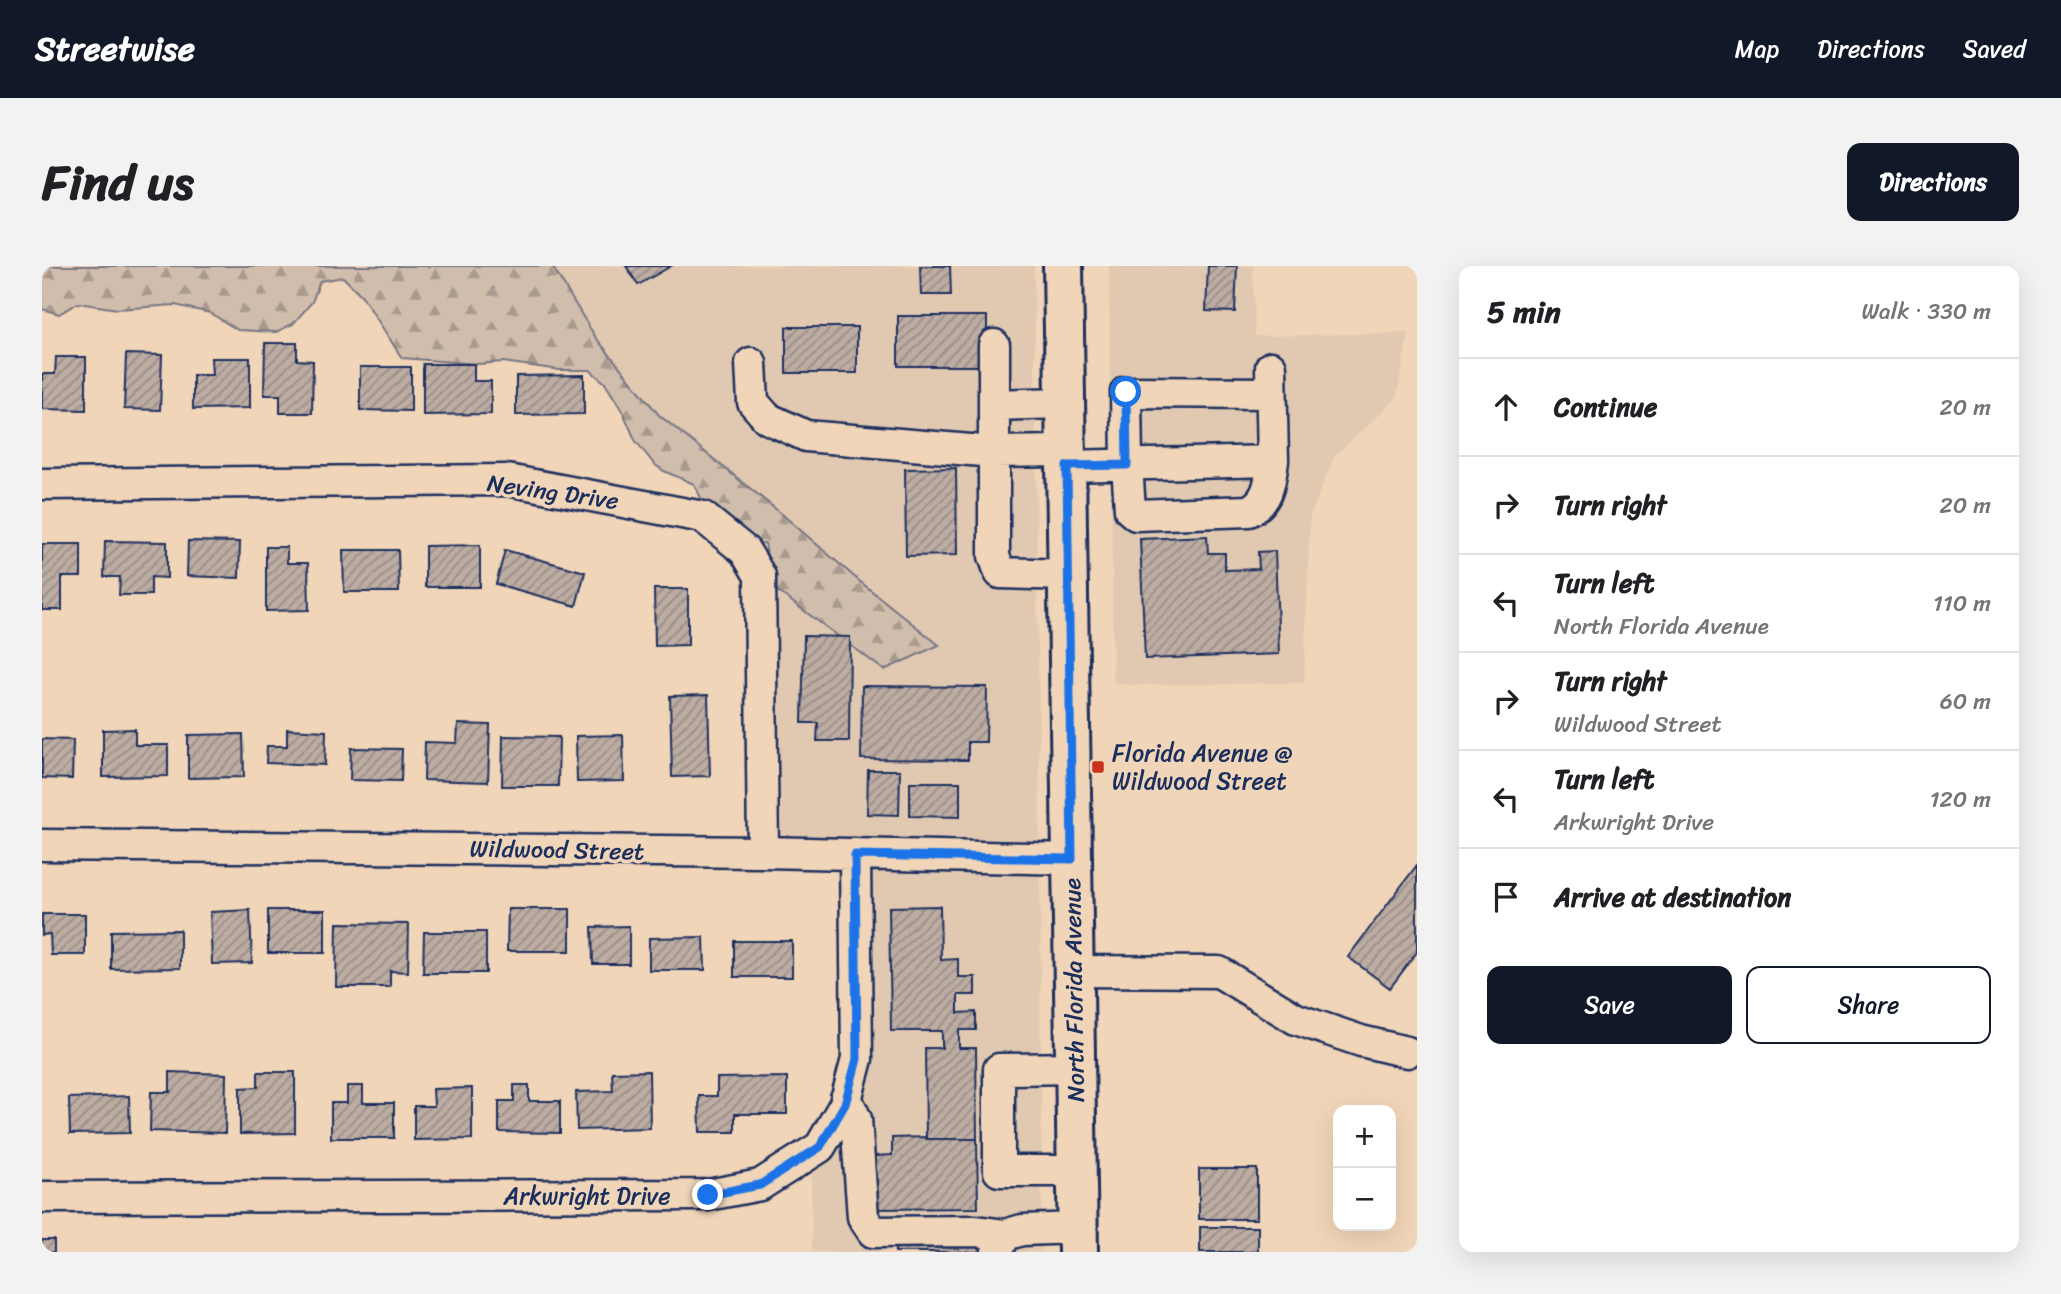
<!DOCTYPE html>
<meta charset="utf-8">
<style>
:root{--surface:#fff;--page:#f2f2f2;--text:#202124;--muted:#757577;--line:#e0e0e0;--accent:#111827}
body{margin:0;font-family:Sriracha,sans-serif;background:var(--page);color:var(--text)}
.controls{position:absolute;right:21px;bottom:21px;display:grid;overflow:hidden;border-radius:14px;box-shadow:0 7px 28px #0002}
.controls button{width:63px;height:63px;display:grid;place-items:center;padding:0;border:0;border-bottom:2px solid var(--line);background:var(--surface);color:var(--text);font:35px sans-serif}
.stop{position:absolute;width:21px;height:21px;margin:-16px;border:5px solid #1a73e8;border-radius:50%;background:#fff}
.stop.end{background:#1a73e8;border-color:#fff;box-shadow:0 2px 7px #0008}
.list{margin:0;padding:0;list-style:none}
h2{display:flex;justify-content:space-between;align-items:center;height:91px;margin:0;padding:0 28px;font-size:30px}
h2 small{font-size:23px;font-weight:400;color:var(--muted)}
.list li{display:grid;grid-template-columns:46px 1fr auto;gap:21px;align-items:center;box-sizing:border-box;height:98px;padding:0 28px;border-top:2px solid var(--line)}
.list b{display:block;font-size:26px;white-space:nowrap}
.list p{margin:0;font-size:23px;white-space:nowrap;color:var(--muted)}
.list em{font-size:23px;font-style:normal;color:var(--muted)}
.actions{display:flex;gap:14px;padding:21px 28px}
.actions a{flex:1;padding:16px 0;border:2px solid var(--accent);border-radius:14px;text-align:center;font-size:24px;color:var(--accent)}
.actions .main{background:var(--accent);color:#fff}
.icon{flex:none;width:38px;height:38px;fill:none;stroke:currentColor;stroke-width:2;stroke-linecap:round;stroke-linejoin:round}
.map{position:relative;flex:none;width:1375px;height:986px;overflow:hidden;border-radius:14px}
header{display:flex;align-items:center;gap:42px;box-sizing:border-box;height:98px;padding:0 35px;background:var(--accent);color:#fff}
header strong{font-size:33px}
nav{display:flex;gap:38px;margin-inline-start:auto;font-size:24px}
.intro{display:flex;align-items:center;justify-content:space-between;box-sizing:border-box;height:168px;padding:0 42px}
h1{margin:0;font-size:49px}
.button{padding:18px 32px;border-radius:14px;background:var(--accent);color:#fff;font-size:24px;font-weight:700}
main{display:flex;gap:42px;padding:0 42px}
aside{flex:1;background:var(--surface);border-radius:14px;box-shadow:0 7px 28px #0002}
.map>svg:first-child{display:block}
</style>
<header>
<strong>Streetwise</strong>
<nav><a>Map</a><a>Directions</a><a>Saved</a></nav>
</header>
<div class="intro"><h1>Find us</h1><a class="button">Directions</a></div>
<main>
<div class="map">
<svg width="1375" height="986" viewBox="0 0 1375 986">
<defs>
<pattern id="forest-firs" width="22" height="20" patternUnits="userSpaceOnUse" patternTransform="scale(1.75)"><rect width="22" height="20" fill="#d1bdab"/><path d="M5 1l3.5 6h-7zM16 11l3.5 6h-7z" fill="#a99a8e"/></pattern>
<pattern id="building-hatch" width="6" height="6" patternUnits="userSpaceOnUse" patternTransform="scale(1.75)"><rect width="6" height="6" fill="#bcaca2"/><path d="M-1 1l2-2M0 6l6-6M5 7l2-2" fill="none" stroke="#988c87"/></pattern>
</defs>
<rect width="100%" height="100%" fill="#f1d5b8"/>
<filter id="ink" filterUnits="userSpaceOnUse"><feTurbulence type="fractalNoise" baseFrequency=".0143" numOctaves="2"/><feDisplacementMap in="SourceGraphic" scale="14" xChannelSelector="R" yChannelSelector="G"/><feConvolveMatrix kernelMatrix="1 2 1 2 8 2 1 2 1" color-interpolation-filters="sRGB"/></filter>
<g filter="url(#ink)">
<path fill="#e1c9b1" d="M510,0H992L998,579L739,573L737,413L730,321L841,404L896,379L816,314L741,249L617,149L554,72Z
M1067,0H1211L1213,70L1367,67L1354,133L1292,191L1268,250L1262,417L1089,419L1071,416Z
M825,602L998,606L1000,986H770L769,902L788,888Z"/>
<path fill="url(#forest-firs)" stroke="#767684" stroke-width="2" d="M0,0H510L554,72L617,149L741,249L816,314L897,379L842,404L730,321L723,277L713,278L662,238L652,218L622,205L612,198L593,174L582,148L563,117L548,104H518L461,96L437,98L360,92L320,30L301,11L278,15L270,36L251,58L234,66L196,64L168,47L133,39L76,43L36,37L17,48L0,43Z"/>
<path fill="url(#building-hatch)" stroke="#1b2f5e" stroke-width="2" d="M584,0H629L596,19Z
M878,0H908L909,29H879Z
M1166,0H1195L1193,46L1164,45Z
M856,50H945V100H856Z
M744,61H815V107H744Z
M223,77H255V94L271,95L270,147H238V129H222Z
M84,88L120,89L118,144L82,143Z
M14,91H44V144L0,143V108H13Z
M169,92H208V142L151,143V109H170Z
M381,98H432V115H449V148L381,149Z
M318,101H369V145L318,144Z
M542,109V148L474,149V110Z
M914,202L915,289L864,290L863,203Z
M1165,270L1166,287H1183V304L1217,303L1216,286L1233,285L1237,388L1103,393L1098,273Z
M63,275L125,276V312L109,311V329H77L78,311H62Z
M146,275L198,276L197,312L145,310Z
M0,278H39V311H20V344H0Z
M438,279V321H383V280Z
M224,281H245V297H266L267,344L224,345Z
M301,284H356L357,326H302Z
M463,284L543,306L534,340L454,318Z
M612,323H646V379L613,380Z
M762,370L808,371L807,475H775L776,457H760Z
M820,420L945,421L944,476H926V494L819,493Z
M666,429L668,510L630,511L628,430Z
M416,458L448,459L446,516L382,514L383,476L415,477Z
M93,463V479H126V510L61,511V464Z
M245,463L284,465L283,499L224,497L225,480H245Z
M201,468L202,511L146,512V469Z
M581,469L582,515L535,516L534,470Z
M461,470L517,471L516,520H460Z
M0,473L31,474L30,513L0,512Z
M309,482L360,483L359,515L308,514Z
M826,504H858L857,549L825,548Z
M868,516H918V551L868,550Z
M1375,599V686L1348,722L1306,691Z
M898,640L899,694L916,693V711H933V729H916V747L934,746V764H917V782H934L935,873H884L883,782H900V765H849L847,641Z
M466,643H528V685H465Z
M208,644L210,697L170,698L168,646Z
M226,644H283V687H226Z
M0,648H43V689H9L8,668L0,669Z
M295,657L367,658L366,706L348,705V721H294Z
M587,660V698H551L550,661Z
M138,664V702L69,703V665Z
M382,666H444V707H381Z
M662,671L663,704H607V672Z
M692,675H750V711H692Z
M607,805L608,862L535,864L534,826L571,825L570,806Z
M128,806L184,808L183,867L108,865L109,826H128Z
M216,806H253V867L198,868V822L216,821Z
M745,811V848H693V866H658L657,830H675V812Z
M472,819H487V835H518V867L457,866V835H472Z
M305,820H321V837H352V872H289V837H305Z
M430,822V873L372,874V840H392L391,823Z
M87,830L88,867L28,868L27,832Z
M884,871V873H935L936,942L834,943V890L850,889V872Z
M1157,903H1215V953H1157Z
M1158,961H1216V986H1158Z
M0,974H12V986H0Z
M853,977L943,980L942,986H853Z"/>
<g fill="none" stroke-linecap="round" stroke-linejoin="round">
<g stroke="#1b2f5e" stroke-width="35">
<path id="minor" d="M952,79V290L958,307L1026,309
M709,97L711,136L725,152L764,170L952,186L1024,185
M1229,127L1084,126L1085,199L1088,244L1094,249L1207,245C1227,235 1228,215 1231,195
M952,139L1024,137
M1025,200L1231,195L1229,101
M0,218L465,214L661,251L703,285L718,310L721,586
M0,579L721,586L1030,593
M1033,705L1177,706L1254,753L1319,775L1365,786
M1034,802L957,803V905H1035
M804,832L814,853L821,951L831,966L934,965L963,969
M0,931L666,929L718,919L778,881L803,838L815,793L813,588
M955,986L963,969L980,964L1036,962"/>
</g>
<g stroke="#1b2f5e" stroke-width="44">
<path id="major" d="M1021,0L1036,986"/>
</g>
<use href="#minor" stroke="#f1d5b8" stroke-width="30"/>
<use href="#major" stroke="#f1d5b8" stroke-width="38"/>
</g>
</g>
<g fill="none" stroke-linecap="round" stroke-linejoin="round" filter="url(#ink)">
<path stroke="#1a73e8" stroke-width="9" d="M666,929L718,919L778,881L803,838L815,793L813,589L1030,593L1025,200L1085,199L1084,126"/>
</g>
<rect fill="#c8321e" stroke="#f1d5b8" stroke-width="2.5" x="1049" y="494" width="14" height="14" rx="3.5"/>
<g text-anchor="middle" stroke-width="7" stroke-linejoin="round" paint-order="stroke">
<g font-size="24" fill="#1b2f5e" stroke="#f1d5b8">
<text transform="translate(511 226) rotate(8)" y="8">Neving Drive</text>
<text transform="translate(515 584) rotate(1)" y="8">Wildwood Street</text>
<text transform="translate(1032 724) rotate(-91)" y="8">North Florida Avenue</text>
<text x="545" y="938">Arkwright Drive</text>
</g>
<g font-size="24" fill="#1b2f5e" stroke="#f1d5b8" text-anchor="start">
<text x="1070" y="495">Florida Avenue @<tspan x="1070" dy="28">Wildwood Street</tspan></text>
</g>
</g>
</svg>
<div class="controls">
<button>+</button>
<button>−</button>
</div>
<div class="stop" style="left:1084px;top:126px"></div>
<div class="stop end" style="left:666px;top:929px"></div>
</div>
<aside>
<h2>5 min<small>Walk · 330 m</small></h2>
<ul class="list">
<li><svg class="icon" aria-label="ahead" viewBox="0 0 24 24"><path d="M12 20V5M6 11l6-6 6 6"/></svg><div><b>Continue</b></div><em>20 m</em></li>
<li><svg class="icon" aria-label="right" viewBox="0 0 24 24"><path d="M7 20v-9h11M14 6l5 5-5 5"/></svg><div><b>Turn right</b></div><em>20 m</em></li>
<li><svg class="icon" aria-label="left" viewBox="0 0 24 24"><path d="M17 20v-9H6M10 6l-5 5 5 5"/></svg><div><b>Turn left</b><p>North Florida Avenue</p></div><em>110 m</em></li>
<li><svg class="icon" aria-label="right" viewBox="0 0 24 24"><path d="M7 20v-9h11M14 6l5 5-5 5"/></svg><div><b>Turn right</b><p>Wildwood Street</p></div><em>60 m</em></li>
<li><svg class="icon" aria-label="left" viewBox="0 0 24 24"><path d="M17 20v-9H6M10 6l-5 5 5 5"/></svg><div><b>Turn left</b><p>Arkwright Drive</p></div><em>120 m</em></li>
<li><svg class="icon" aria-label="arrive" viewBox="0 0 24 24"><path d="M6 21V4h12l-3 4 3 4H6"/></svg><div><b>Arrive at destination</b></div></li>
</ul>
<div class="actions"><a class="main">Save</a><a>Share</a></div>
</aside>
</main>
